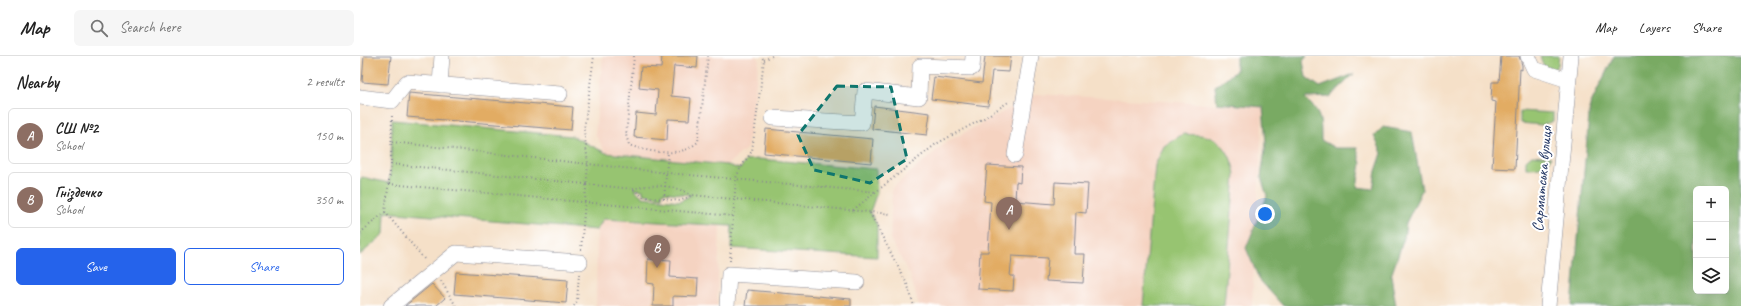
<!DOCTYPE html>
<meta charset="utf-8">
<style>
:root{--surface:#fff;--page:#f6f6f6;--text:#222;--muted:#767676;--line:#e0e0e0;--accent:#2563eb}
body{margin:0;font-family:Caveat,sans-serif;background:var(--page);color:var(--text)}
.controls{position:absolute;right:12px;bottom:12px;display:grid;overflow:hidden;border-radius:6px;box-shadow:0 4px 16px #0002}
.controls button{width:36px;height:36px;display:grid;place-items:center;padding:0;border:0;border-bottom:1px solid var(--line);background:var(--surface);color:var(--text);font:20px sans-serif}
.you{position:absolute;left:905px;top:158px;width:14px;height:14px;margin:-10px;border:3px solid #fff;border-radius:50%;background:#1a73e8;box-shadow:0 0 0 6px #1a73e833}
.badge{display:grid;place-items:center;width:26px;height:26px;border-radius:50%;background:var(--accent);color:#fff;font-size:13px;font-weight:700}
.pin{position:absolute;translate:-50% -33px;filter:drop-shadow(0 1px 2px #0008)}
.pin::after{content:'';position:absolute;top:21px;width:14px;height:12px;background:inherit;clip-path:polygon(0 0,100% 0,50% 100%)}
.list{margin:0;padding:0;list-style:none}
h2{display:flex;justify-content:space-between;align-items:center;height:52px;margin:0;padding:0 16px;font-size:17px}
h2 small{font-size:13px;font-weight:400;color:var(--muted)}
.list li{display:grid;grid-template-columns:26px 1fr auto;gap:12px;align-items:center;box-sizing:border-box;height:56px;margin:0 8px 8px;padding:0 8px;border:1px solid var(--line);border-radius:6px}
.list b{display:block;font-size:15px;white-space:nowrap}
.list p{margin:0;font-size:13px;white-space:nowrap;color:var(--muted)}
.list em{font-size:13px;font-style:normal;color:var(--muted)}
.actions{display:flex;gap:8px;padding:12px 16px}
.actions a{flex:1;padding:9px 0;border:1px solid var(--accent);border-radius:6px;text-align:center;font-size:14px;color:var(--accent)}
.actions .main{background:var(--accent);color:#fff}
.icon{flex:none;width:22px;height:22px;fill:none;stroke:currentColor;stroke-width:2;stroke-linecap:round;stroke-linejoin:round}
.map{position:relative;flex:none;width:1381px;height:250px;overflow:hidden}
header{display:flex;align-items:center;gap:24px;box-sizing:border-box;height:56px;padding:0 20px;background:var(--surface);border-bottom:1px solid var(--line)}
header strong{font-size:19px}
nav{display:flex;gap:22px;margin-inline-start:auto;font-size:14px}
.search{width:280px;height:36px;background:var(--page);display:flex;align-items:center;gap:10px;box-sizing:border-box;padding:0 14px;border-radius:6px;color:var(--muted);font-size:15px}
main{display:flex}
aside{flex:1;background:var(--surface)}
.map>svg:first-child{display:block}
</style>
<header>
<strong>Map</strong>
<div class="search"><svg class="icon" aria-label="search" viewBox="0 0 24 24"><circle cx="10" cy="10" r="6"/><path d="M15 15l6 6"/></svg>Search here</div>
<nav><a>Map</a><a>Layers</a><a>Share</a></nav>
</header>
<main>
<aside>
<h2>Nearby<small>2 results</small></h2>
<ul class="list">
<li><span class="badge" style="background:#8d6e63">A</span><div><b>СШ №2</b><p>School</p></div><em>150 m</em></li>
<li><span class="badge" style="background:#8d6e63">B</span><div><b>Гніздечко</b><p>School</p></div><em>350 m</em></li>
</ul>
<div class="actions"><a class="main">Save</a><a>Share</a></div>
</aside>
<div class="map">
<svg width="1381" height="250" viewBox="0 0 1381 250">
<rect width="100%" height="100%" fill="#fff"/>
<filter id="ink" filterUnits="userSpaceOnUse"><feTurbulence type="fractalNoise" baseFrequency=".025" numOctaves="2"/><feDisplacementMap in="SourceGraphic" scale="8" xChannelSelector="R" yChannelSelector="G"/><feConvolveMatrix kernelMatrix="1 2 1 2 8 2 1 2 1" color-interpolation-filters="sRGB"/></filter>
<filter id="wash" filterUnits="userSpaceOnUse"><feTurbulence type="fractalNoise" baseFrequency=".012" numOctaves="4" result="noise"/><feDisplacementMap in="SourceGraphic" scale="16" xChannelSelector="R" yChannelSelector="G"/><feGaussianBlur stdDeviation="0.9" result="paint"/><feColorMatrix in="noise" values="0 0 0 0 0 0 0 0 0 0 0 0 0 0 0 0 0 1.4 0 .05"/><feComposite in="paint" operator="in"/></filter>
<g filter="url(#wash)">
<rect width="100%" height="100%" fill="#f5e0c8"/>
<path fill="#f5d3c1" d="M243,0H396L399,4L387,92L367,109L246,97L235,78Z
M677,38L903,51L892,250H559L550,219L530,183L532,132L588,85Z
M243,163L360,170L357,250H236L237,174Z"/>
<path fill="#97c471" stroke="#597a68" fill-rule="evenodd" d="M1180,0H1199L1198,9L1195,13L1184,11Z
M1160,55L1193,57V65L1182,69L1160,67Z
M32,64L212,80L246,97L367,109L380,113L386,104L399,103L516,113L517,136L510,156L517,169V201L371,192L372,170L243,163L237,174L25,156L24,178L0,199V124L2,121L29,127L31,108ZM274,133L283,134V138L302,141L303,136L331,139L320,145L283,141Z
M823,78C831,79 841,78 849,81C865,86 872,102 875,118L864,250H783L795,109L804,90Z
M1172,99L1191,101C1187,112 1176,112 1166,112V104Z"/>
<path fill="#79aa63" stroke="#4a6c60" fill-rule="evenodd" d="M876,0H947L943,5L946,21L960,31L994,18L970,41L945,42C961,58 961,62 961,84L975,92H997L1001,108L997,131L1013,133L1016,115L1022,97L1014,80L1023,71L1052,76L1062,134L1046,167L1044,182L1031,220L1036,250H923L899,223L886,192L907,140L901,121L906,87L903,51L857,47L855,30L876,15Z
M1254,0H1381V250H1212L1230,49ZM1336,133H1366V235H1336Z"/>
<g id="blocks">
<path fill="#e2ac64" d="M4,0H31L28,28L2,26Z
M302,0H338L337,12L314,10L311,40L331,42L329,64L308,63L307,84L274,81L276,57L296,59L298,34L279,32L281,11L301,12Z
M625,0H651L649,16L632,15L628,50L571,43L574,21L622,27Z
M1141,0H1159L1162,9V14L1160,13L1155,113L1132,112L1136,46L1131,45L1132,26H1139Z
M49,37L213,51L211,74L47,61Z
M514,50L570,57L567,79L512,73Z
M406,73L513,83L511,107L404,97Z
M627,109L661,111L660,127L656,126L655,145L694,148L695,126L728,128L726,157L716,156L714,198H725L723,227L686,225L688,202L652,200L650,220H654L653,235L618,233L620,196H628L631,146L624,145Z
M288,203L311,204L310,221L338,223L337,241L313,240V250H293L294,228L287,227Z
M96,216L208,224L206,247L94,238Z
M72,228L85,242L76,250H45Z
M387,234L491,243V250H385Z"/>
</g>
</g>
<g filter="url(#ink)">
<use href="#blocks" fill-opacity="0" stroke="#888893" stroke-width="1"/>
<g fill="none" stroke-linecap="round" stroke-linejoin="round">
<g stroke="#888893" stroke-width="16">
<path id="minor" d="M1168,0L1174,13L1208,24
M80,29L82,0
M0,41L32,45L47,26L200,38
M413,62L502,67L505,35L559,41L560,10L612,12L613,0
M655,99L671,0
M31,250L96,197L220,206
M367,250L369,218L497,226
M1188,250L1211,0"/>
</g>
<path stroke="#888893" stroke-width="2" stroke-dasharray="1 3" stroke-linecap="butt" d="M274,0L266,79L269,89C284,95 309,99 324,94C329,93 334,89 338,86L348,0
M404,4L412,0
M32,86L308,117L517,136
M31,108L273,133L283,141L304,143L320,145L332,139L531,158
M29,128L373,160
M273,133C290,127 316,129 331,139
M304,143L308,96
M493,154L576,88L624,62L650,45
M25,156L65,204
M510,157L548,230L554,250
M0,177L25,156L31,108L32,58
M221,194L228,108L224,74L234,0
M370,205L376,122L380,113L392,95L404,4L401,0
M81,225L96,250
M214,250L217,245L219,218"/>
<use href="#minor" stroke="#fff" stroke-width="15"/>
</g>
</g>
<path fill="#0f766e" fill-opacity="0.2" stroke="#0f766e" stroke-width="3" stroke-dasharray="8 5" stroke-linejoin="round" d="M477,30L531,31L547,103L510,127L454,114L438,79Z"/>
<g text-anchor="middle" stroke-width="4" stroke-linejoin="round" paint-order="stroke">
<g font-size="16" fill="#1b2f5e" stroke="#fff">
<text transform="translate(1181 123) rotate(-85)" y="6">Сарматська вулиця</text>
</g>
</g>
</svg>
<div class="controls">
<button>+</button>
<button>−</button>
<button><svg class="icon" aria-label="layers" viewBox="0 0 24 24"><path d="M12 4l9 5-9 5-9-5zM3 14l9 5 9-5"/></svg></button>
</div>
<div class="you"></div>
<div class="pin badge" style="left:649px;top:174px;background:#8d6e63">A</div>
<div class="pin badge" style="left:297px;top:212px;background:#8d6e63">B</div>
</div>
</main>
